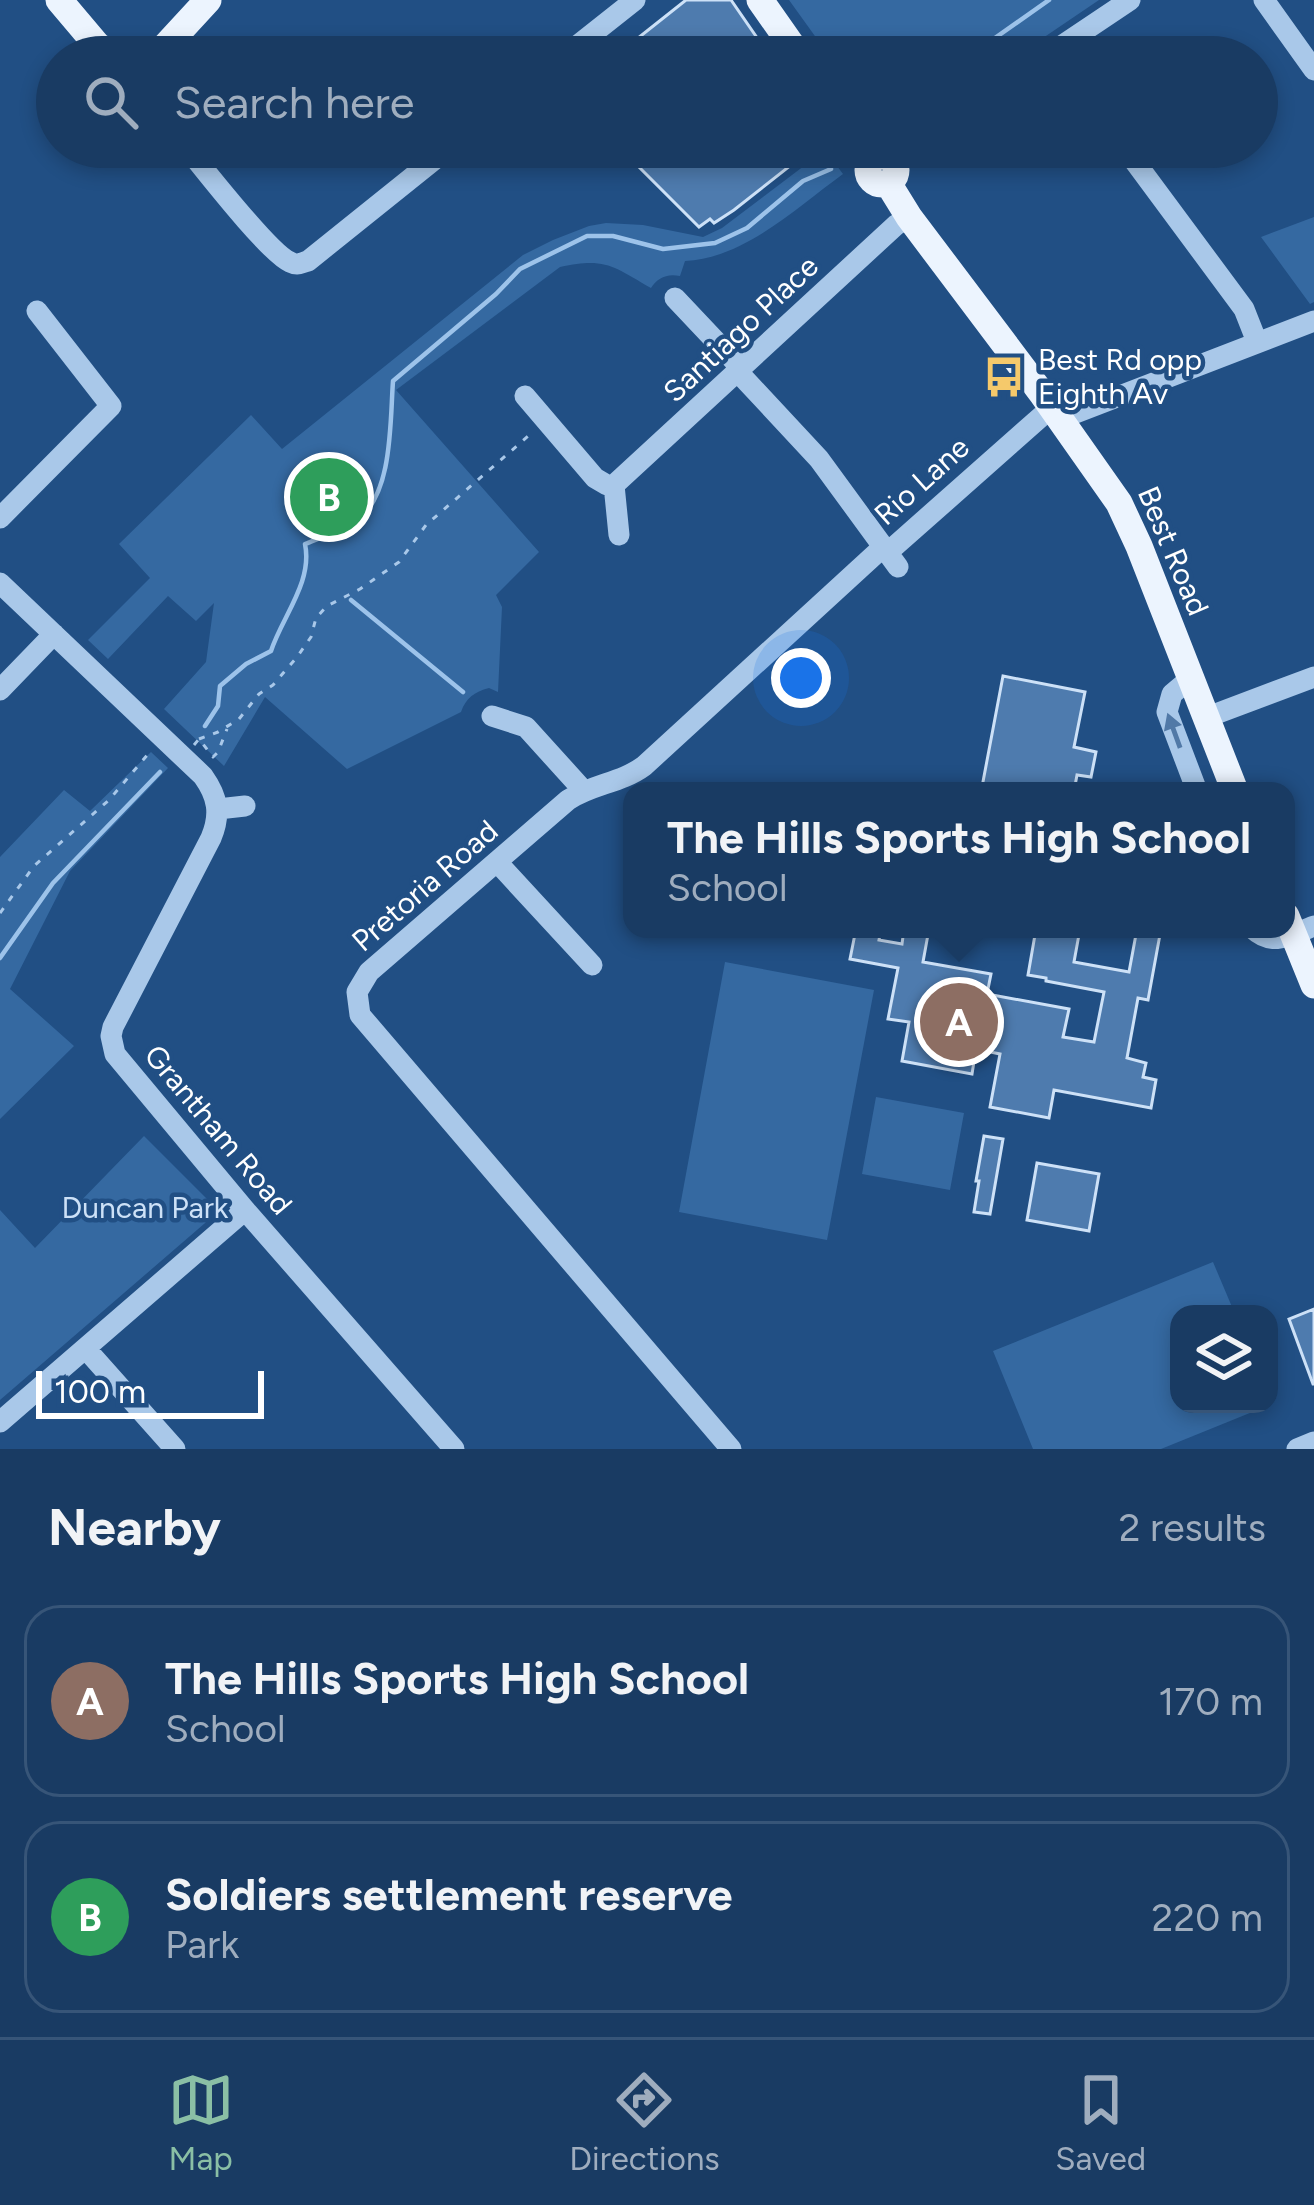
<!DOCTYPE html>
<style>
:root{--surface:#193b63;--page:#224269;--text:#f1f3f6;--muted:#9fadbe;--line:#375578;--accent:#8abfa5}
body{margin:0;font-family:Figtree,sans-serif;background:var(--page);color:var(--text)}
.controls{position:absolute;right:36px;bottom:36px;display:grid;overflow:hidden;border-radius:24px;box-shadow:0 6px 18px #0003}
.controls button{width:108px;height:108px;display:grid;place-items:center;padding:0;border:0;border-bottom:3px solid var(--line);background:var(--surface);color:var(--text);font:60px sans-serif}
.scale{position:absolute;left:36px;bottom:30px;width:228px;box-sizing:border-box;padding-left:12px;border:6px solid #fff;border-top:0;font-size:33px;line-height:42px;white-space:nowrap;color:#fff;-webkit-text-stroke:9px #214f84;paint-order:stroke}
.you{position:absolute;left:801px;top:678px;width:42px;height:42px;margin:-30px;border:9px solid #fff;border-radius:50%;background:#1a73e8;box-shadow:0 0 0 18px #1a73e833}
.badge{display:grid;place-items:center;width:78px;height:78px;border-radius:50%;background:var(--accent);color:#fff;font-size:39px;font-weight:700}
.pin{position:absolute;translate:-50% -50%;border:6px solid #fff;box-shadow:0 3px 12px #0006}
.popup{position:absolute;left:623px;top:782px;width:672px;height:156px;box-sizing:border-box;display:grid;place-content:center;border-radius:24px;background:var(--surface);filter:drop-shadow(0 3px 9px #0005);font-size:39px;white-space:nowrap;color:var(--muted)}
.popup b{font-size:45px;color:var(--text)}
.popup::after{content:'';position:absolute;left:50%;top:100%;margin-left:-24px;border:24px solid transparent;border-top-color:var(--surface)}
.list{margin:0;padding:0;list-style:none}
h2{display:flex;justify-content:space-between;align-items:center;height:156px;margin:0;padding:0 48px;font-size:51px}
h2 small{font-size:39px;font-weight:400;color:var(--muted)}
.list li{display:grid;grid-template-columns:78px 1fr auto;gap:36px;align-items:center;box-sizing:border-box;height:192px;margin:0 24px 24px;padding:0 24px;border:3px solid var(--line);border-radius:36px}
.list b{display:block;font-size:45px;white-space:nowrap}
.list p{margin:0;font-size:39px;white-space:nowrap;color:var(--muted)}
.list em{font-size:39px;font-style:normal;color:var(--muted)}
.icon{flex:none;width:66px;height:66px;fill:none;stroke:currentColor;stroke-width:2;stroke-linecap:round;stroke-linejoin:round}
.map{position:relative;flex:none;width:1314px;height:1449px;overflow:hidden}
.search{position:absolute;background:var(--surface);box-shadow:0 6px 18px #0003;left:36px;right:36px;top:36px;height:132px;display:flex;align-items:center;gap:30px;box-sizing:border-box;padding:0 42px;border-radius:66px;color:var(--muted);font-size:45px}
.sheet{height:588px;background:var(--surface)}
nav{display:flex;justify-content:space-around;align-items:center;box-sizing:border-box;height:168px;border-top:3px solid var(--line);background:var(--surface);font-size:33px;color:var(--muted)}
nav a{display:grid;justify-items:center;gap:6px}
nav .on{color:var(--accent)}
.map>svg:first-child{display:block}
</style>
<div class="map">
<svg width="1314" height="1449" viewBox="0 0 1314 1449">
<rect width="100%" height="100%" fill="#214f84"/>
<path fill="#3569a1" d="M789,0H1099L1015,57H830Z
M825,150L843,174C796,208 745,258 685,261L680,276C667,273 657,278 651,288C613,266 605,257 560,267L396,390L539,552L496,595L502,607L498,692L489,688C474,692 466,698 461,712L347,769L265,697L224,766L164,709L206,662L214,603L196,621L168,596L108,659L88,640L150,578L119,544L251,415L282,449L523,255L553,240L589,226L606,223L643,225L703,237L722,228Z
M1314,217V302L1310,304L1261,237Z
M151,752L168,768L70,871L10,989L74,1046L0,1119V857L64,790L90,811Z
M725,962L874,990L827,1240L679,1212Z
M876,1097L964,1113L950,1190L862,1174Z
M144,1136L219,1211L0,1400V1210L35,1248Z
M1213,1262L1235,1314H1179V1404H1269V1398L1272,1404L1161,1449H1033L993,1351Z"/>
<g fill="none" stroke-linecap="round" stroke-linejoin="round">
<path stroke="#9dc3ea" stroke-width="4.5" d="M968,57L1049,0
M351,600L463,692
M205,726L218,706L220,686L246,664L271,651C282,617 313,582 305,544C322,537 343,530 358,519C393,493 390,421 393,381L496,294L520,269L587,236H613L663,249L715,243L747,228L803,181L831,169
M0,958L53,883L160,772"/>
</g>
<path fill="#4e7bae" stroke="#cde1f7" stroke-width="3" d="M686,0H731L762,45V53L757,57H608L626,43L628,46Z
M631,147H814L734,210L714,223L710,219L699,227L625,153Z
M1003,676L1085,692L1074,747L1096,752L1091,777L1077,775L1074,791H1004L982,787Z
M856,929H881L879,940L902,944L904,929H929L923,962L991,974L987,994L1069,1009L1063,1037L1094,1042L1104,992L1046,981V978L1028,975L1036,929H1080L1074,962L1129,972L1137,929H1161L1148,1000L1138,998L1127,1058L1146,1063L1143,1077L1156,1080L1151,1108L1054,1090L1049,1118L990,1107L1000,1054L976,1049L972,1074L902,1061L909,1022L888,1019L898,968L850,959Z
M984,1136L1003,1139L990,1214L974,1212L979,1181H976Z
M1037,1163L1099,1174L1089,1231L1027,1220Z
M1314,1309V1384H1313L1289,1319Z"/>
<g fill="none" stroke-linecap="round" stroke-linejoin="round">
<path stroke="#a9c8e9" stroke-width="3" stroke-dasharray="6 9" stroke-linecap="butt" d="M694,385L713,366
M199,739L218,732L239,719L259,694L273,685L297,657L311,637L316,618L327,606L360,589L399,562L426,525L534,431
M194,745L199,739L213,757L218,752L227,729
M0,913L34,866L109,800L149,753"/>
<path stroke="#a9c8e9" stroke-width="21" d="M1264,0L1314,70
M563,57L635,0
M1045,57L1130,0
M186,147C204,169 269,253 290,262C298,266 300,263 308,261L450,147
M1124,147L1244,309L1257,342
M893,162L914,147
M675,298L742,369
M738,372L819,459L898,567
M525,396L595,478L607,485H614
M1060,419L1314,321
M614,485L896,225L909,217
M614,485L619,535
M0,518L111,406L37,311
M887,553L1052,407
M0,583L203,776C218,797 221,814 211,838L113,1027L111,1036L115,1054L245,1210L454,1449
M1191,678L1172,694L1167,712L1197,791
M0,690L54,634
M492,716L526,727L583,790
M1205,718L1314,677
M218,809L245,806
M497,862L592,965
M1253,929C1273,948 1292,934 1314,926
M86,1349L175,1449
M0,1422L245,1210
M731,1449L360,1015L357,992L369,972L568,800C592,784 621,783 644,766L882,548
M1297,1449L1314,1442"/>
<path stroke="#ecf4fe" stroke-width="27" d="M59,0L97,45L114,57
M760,0L800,57
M151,57L162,50L208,0
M868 170a14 14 0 1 1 28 0a14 14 0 1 1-28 0Z
M888,183L909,217L1043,395L1119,503L1139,546L1235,791
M1286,916L1314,985"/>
</g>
<defs><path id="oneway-solid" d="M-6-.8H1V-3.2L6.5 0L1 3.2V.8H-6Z" transform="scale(3)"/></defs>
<use fill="#5179a7" href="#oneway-solid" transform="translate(1174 731) rotate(-110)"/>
<defs>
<g id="bus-bare" transform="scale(3.24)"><path d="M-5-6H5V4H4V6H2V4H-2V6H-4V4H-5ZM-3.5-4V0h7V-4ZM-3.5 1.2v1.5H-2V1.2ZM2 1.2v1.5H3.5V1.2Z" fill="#f5c96b" stroke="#214f84" stroke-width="2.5" paint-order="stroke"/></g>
</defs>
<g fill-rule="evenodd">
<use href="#bus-bare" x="1004" y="377"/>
</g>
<g text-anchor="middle" stroke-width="9" stroke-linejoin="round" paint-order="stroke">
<g font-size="30" fill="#fff" stroke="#214f84">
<text transform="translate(741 329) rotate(-43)" y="10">Santiago Place</text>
<text transform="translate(922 481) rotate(-42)" y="10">Rio Lane</text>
<text transform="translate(1173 551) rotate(67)" y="10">Best Road</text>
<text transform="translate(425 886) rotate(-41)" y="10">Pretoria Road</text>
<text transform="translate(218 1130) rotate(50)" y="10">Grantham Road</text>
</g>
<g font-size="30" fill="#fff" stroke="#214f84" text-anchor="start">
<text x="1038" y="370">Best Rd opp<tspan x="1038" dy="34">Eighth Av</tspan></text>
</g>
<g font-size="30" fill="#cde1f7" stroke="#214f84">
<text x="145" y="1218">Duncan Park</text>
</g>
</g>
</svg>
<div class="controls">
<button><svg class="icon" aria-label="layers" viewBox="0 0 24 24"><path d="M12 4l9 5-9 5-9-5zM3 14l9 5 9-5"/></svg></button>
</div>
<div class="scale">100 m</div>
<div class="you"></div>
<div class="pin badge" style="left:959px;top:1022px;background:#8d6e63">A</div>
<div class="popup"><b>The Hills Sports High School</b>School</div>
<div class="pin badge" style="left:329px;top:497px;background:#2e9e5b">B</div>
<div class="search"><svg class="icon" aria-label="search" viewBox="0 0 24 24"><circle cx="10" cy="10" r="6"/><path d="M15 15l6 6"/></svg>Search here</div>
</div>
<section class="sheet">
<h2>Nearby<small>2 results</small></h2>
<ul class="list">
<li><span class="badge" style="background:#8d6e63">A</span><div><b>The Hills Sports High School</b><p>School</p></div><em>170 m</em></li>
<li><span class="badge" style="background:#2e9e5b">B</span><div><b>Soldiers settlement reserve</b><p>Park</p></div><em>220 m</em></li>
</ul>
</section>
<nav>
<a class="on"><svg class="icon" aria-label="map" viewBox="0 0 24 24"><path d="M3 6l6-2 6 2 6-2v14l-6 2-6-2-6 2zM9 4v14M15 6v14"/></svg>Map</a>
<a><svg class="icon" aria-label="directions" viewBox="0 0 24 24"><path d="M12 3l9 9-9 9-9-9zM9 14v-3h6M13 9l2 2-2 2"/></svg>Directions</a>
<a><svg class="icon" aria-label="saved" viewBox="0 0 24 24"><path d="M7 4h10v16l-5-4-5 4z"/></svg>Saved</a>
</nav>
